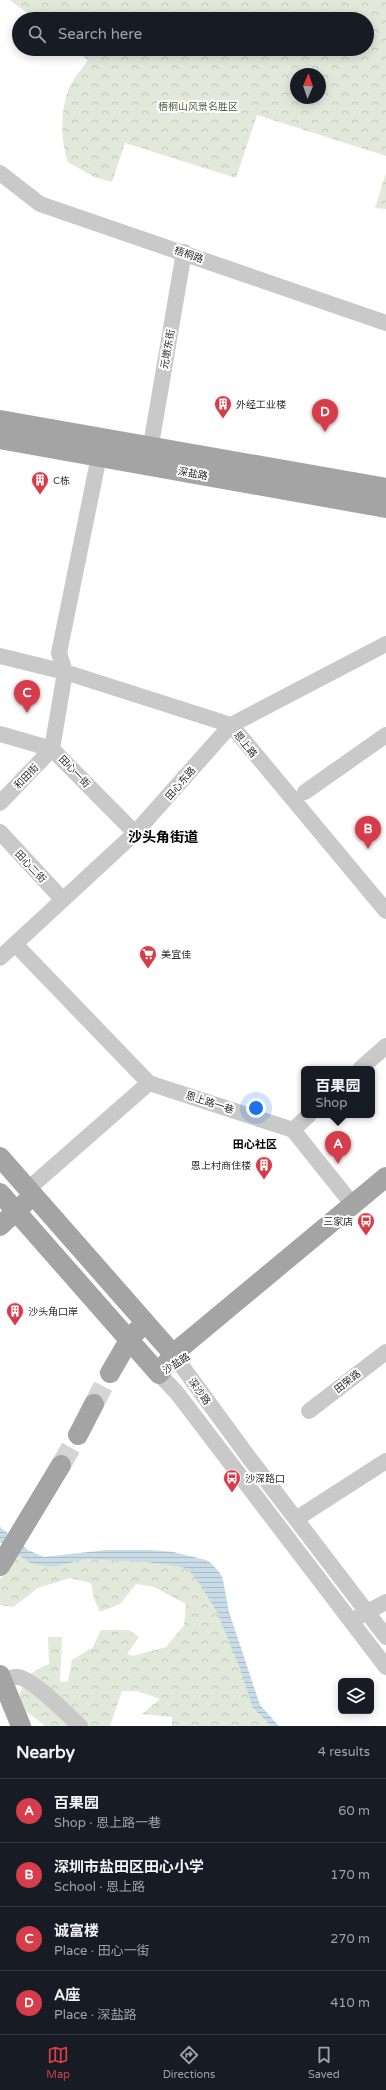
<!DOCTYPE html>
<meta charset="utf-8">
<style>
:root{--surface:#171b24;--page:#20242c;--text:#f1f3f6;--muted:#9ea1a6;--line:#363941;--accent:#d63c49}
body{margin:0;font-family:"Varela Round","Noto Sans SC",sans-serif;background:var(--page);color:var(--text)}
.controls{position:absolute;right:12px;bottom:12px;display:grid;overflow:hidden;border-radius:6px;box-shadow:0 2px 10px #0003}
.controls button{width:36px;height:36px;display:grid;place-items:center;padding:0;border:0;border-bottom:1px solid var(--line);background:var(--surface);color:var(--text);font:20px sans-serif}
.compass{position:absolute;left:290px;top:68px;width:36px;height:36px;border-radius:50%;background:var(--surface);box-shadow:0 2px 10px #0003;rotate:2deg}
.you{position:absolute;left:256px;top:1108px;width:14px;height:14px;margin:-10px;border:3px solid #fff;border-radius:50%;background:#1a73e8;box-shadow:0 0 0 6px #1a73e833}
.badge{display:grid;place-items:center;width:26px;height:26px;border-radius:50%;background:var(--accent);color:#fff;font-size:13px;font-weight:700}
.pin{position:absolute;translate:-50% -33px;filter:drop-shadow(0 1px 2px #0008)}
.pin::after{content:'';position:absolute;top:21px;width:14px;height:12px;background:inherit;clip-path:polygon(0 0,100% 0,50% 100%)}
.popup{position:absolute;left:301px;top:1066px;width:74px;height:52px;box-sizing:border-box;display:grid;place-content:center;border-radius:6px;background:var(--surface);filter:drop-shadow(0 1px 3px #0005);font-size:13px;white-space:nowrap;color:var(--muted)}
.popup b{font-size:15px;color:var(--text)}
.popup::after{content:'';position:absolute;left:50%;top:100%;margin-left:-8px;border:8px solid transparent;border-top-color:var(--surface)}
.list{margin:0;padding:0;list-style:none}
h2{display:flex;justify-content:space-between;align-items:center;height:52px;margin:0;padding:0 16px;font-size:17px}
h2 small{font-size:13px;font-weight:400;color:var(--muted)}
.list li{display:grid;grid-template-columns:26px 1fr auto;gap:12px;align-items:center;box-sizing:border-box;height:64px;padding:0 16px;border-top:1px solid var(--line)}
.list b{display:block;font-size:15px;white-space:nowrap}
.list p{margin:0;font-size:13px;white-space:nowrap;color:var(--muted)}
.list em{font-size:13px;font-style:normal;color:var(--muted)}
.icon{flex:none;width:22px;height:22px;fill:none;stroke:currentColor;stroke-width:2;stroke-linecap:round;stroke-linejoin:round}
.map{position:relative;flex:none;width:386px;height:1726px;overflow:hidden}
.search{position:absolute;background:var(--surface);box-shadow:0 2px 10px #0003;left:12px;right:12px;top:12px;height:44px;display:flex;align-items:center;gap:10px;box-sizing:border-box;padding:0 14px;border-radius:22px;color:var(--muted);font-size:15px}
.sheet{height:308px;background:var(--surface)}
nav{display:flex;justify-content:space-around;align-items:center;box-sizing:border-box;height:56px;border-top:1px solid var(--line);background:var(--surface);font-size:11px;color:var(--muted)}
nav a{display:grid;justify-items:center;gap:2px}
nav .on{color:var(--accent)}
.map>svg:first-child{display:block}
</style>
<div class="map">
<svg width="386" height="1726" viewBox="0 0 386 1726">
<defs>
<pattern id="forest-crowns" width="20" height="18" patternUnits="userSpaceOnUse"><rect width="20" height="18" fill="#e2e9db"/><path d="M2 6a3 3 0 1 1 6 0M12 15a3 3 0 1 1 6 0" fill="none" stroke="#c2c8bc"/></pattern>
<pattern id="water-rules" width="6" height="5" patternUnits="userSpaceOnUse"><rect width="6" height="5" fill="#c8dce7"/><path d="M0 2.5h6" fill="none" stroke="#acbdc6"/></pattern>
</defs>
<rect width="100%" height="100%" fill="#fff"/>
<path fill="url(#forest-crowns)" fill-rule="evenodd" d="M10,0H386V156L257,115L236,178L125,143L112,182L94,177L68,162C60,139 60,112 69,88C73,79 82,69 88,60L74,49H367V19H35ZM296,74H320V98H296Z
M386,173V209L375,208Z
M106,1550L174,1552L208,1561L229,1626L260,1709L277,1726H172V1717L142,1714L160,1699L137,1691H122L110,1726H45L17,1704C24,1681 25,1674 49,1664L48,1637H62L60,1682L68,1681L72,1660L93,1647L101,1630H129L139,1637L127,1654L133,1656L166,1647L184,1625L186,1604L154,1587L136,1584L120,1604L100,1612L94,1599L91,1583L70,1578L38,1588L13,1607L0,1605V1579L18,1555L45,1557Z"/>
<path fill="url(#water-rules)" d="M0,1527L28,1550L44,1557L108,1550H152L173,1552L206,1560L211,1563L220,1573L223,1580L229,1612L260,1705L279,1726H271L253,1708L239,1666L217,1612L200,1584L187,1568L147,1562L106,1560L87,1559L52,1567L39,1565L30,1563L0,1542Z"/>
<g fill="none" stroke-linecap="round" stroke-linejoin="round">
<path stroke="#d5d5d5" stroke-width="20" stroke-dasharray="20 10" stroke-linecap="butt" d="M94,1404L110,1373
M61,1465L78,1435"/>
<path stroke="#c9c9c9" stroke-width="16" d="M0,173L40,204L386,323
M151,445L184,252
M0,656L65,672L231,725L386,911
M0,734L52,749L135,833
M305,792L386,735
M0,803L52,749L65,672L59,653L99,456
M0,832L63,900
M15,944L149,1083L293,1130L353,1205
M0,958L135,833L231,725L386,644
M360,1069L386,1046
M293,1130L309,1115
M28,1189L149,1083
M173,1354L250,1459L386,1637
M159,1374L177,1393L386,1667
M309,1411L386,1352
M296,1519L386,1461
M358,1617L386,1602
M2,1681C6,1679 12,1677 17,1677C31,1677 68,1715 80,1726"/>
<path stroke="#a4a4a4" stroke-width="20" d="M0,420L386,488
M0,439L386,508
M0,1157L173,1354
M0,1193L159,1374
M0,1226L26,1202
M110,1373L132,1335L138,1330
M159,1374L173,1354L386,1177
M78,1435L94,1404
M0,1566L61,1465
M0,1675L21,1726"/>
</g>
<defs>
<g id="building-pin" transform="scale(0.9)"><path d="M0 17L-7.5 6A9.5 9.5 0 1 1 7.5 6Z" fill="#d63c49" stroke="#fff"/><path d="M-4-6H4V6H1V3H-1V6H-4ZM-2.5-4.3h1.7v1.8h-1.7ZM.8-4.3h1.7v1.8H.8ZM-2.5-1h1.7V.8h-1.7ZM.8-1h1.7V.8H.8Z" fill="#fff"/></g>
<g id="supermarket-pin" transform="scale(0.9)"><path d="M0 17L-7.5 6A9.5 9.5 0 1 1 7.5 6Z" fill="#d63c49" stroke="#fff"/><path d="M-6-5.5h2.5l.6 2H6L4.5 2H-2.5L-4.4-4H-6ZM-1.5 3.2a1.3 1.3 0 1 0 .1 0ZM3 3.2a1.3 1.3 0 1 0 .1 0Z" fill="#fff"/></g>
<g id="bus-pin" transform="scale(0.9)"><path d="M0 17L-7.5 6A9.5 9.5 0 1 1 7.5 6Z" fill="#d63c49" stroke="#fff"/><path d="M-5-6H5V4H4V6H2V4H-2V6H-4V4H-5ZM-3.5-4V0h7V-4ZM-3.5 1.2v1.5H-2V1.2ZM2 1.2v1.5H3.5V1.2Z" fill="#fff"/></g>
</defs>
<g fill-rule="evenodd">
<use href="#building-pin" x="223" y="404"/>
<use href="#building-pin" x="40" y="480"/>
<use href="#supermarket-pin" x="148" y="954"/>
<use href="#building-pin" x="264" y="1165"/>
<use href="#bus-pin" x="366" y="1221"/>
<use href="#building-pin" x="15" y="1311"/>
<use href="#bus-pin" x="232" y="1478"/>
</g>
<g text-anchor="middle" stroke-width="4" stroke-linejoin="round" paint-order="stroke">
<g font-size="10" fill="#50643e" stroke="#fff">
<text x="198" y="110">梧桐山风景名胜区</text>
</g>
<g font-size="10" fill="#2c2c2c" stroke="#fff">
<text transform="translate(189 254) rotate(19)" y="4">梧桐路</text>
<text transform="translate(167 349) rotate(-80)" y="4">元墩东街</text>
<text transform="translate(193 473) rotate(10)" y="4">深盐路</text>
<text transform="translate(246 744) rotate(51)" y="4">恩上路</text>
<text transform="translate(75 771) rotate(46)" y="4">田心一街</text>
<text transform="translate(26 776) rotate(-46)" y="4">和田街</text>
<text transform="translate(180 783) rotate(-49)" y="4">田心东路</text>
<text transform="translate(31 866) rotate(47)" y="4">田心二街</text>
<text transform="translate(210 1102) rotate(18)" y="4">恩上路一巷</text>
<text transform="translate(176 1363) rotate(-32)" y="4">沙盐路</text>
<text transform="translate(347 1381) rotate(-38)" y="4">田荣路</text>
<text transform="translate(200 1391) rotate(54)" y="4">深沙路</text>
</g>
<g font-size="10" fill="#2c2c2c" stroke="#fff" text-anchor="start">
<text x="236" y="408">外经工业楼</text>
<text x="53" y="484">C栋</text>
<text x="161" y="958">美宜佳</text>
<text x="251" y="1169" text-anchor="end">恩上村商住楼</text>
<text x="353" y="1225" text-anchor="end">三家店</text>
<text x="28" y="1315">沙头角口岸</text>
<text x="245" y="1482">沙深路口</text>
</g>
<g font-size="11" font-weight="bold" fill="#000" stroke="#fff">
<text x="255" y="1148">田心社区</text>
</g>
<g font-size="14" font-weight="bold" fill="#000" stroke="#fff">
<text x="163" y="842">沙头角街道</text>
</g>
</g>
</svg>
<div class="controls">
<button><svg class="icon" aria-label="layers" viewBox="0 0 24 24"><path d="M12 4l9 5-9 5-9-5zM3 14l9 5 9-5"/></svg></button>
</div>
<svg class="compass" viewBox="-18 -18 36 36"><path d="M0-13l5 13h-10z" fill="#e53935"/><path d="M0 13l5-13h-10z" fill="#9ea1a6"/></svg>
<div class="you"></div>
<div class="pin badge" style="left:338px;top:1164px">A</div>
<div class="popup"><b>百果园</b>Shop</div>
<div class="pin badge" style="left:368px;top:849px">B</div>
<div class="pin badge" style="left:27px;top:713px">C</div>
<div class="pin badge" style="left:325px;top:432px">D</div>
<div class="search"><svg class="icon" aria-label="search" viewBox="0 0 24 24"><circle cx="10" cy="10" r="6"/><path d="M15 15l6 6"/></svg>Search here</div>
</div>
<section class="sheet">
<h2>Nearby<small>4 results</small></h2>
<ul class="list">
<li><span class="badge">A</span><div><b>百果园</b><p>Shop · 恩上路一巷</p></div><em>60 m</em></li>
<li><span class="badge">B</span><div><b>深圳市盐田区田心小学</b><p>School · 恩上路</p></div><em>170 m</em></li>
<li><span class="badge">C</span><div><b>诚富楼</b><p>Place · 田心一街</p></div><em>270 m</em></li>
<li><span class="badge">D</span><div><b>A座</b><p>Place · 深盐路</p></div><em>410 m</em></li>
</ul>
</section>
<nav>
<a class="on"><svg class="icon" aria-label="map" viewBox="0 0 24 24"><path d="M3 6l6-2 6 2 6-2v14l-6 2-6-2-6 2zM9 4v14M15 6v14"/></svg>Map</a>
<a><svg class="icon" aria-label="directions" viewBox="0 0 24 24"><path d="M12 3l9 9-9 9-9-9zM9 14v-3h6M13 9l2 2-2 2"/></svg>Directions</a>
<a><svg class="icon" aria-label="saved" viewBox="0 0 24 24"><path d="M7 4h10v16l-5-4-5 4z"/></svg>Saved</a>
</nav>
